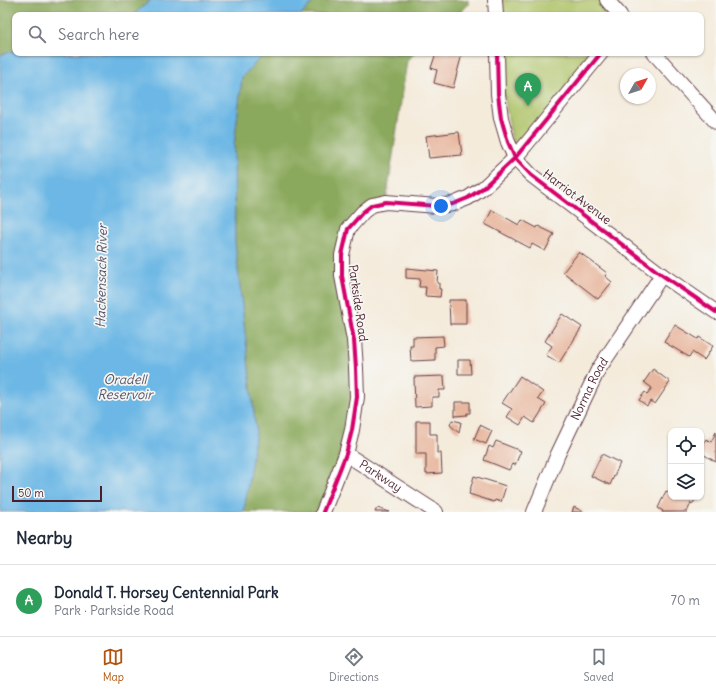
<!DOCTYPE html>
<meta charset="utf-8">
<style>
:root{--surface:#fff;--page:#f2f2f3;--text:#1f2937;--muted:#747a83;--line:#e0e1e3;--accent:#b45309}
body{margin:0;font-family:Delius,sans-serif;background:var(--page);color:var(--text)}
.controls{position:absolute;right:12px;bottom:12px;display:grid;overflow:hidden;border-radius:8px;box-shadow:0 1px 3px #0004}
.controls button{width:36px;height:36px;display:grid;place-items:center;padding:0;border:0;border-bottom:1px solid var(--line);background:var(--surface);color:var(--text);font:20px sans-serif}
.compass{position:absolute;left:620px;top:68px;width:36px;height:36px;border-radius:50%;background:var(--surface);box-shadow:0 1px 3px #0004;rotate:51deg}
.scale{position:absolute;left:12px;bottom:10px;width:90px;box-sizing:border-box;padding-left:4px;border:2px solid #4a1f2b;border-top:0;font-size:11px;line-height:14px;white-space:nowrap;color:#4a1f2b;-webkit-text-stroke:3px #f6f6f2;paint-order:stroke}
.you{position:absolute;left:441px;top:206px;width:14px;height:14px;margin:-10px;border:3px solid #fff;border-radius:50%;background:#1a73e8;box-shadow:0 0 0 6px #1a73e833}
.badge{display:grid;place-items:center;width:26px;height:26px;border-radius:50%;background:var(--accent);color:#fff;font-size:13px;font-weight:700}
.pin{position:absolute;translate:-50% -33px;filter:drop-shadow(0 1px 2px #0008)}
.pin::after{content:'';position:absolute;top:21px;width:14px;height:12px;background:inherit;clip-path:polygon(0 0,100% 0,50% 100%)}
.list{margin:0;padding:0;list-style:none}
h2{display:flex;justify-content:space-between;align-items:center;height:52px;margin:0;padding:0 16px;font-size:17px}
h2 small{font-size:13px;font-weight:400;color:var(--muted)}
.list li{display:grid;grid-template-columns:26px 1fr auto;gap:12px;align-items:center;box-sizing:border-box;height:72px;padding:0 16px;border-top:1px solid var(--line)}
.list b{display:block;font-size:15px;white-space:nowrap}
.list p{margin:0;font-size:13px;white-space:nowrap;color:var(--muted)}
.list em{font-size:13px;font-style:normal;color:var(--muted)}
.icon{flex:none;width:22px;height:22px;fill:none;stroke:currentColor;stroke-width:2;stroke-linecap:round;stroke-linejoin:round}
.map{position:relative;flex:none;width:716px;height:512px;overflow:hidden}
.search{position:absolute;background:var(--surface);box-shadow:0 1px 3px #0004;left:12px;right:12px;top:12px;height:44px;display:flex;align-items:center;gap:10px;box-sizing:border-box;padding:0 14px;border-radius:8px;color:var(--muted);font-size:15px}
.sheet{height:124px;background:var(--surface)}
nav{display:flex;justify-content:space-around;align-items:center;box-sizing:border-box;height:56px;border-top:1px solid var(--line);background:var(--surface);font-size:11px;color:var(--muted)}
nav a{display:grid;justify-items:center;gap:2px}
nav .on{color:var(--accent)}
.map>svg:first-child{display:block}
</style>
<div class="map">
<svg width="716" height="512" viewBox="0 0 716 512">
<rect width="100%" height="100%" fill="#f6f6f2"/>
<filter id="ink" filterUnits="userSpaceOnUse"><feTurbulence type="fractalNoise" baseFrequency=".025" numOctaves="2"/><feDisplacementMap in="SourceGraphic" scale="8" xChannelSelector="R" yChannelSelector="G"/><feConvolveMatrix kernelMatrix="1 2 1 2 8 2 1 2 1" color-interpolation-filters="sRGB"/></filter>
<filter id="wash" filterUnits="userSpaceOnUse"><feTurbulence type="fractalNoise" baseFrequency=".012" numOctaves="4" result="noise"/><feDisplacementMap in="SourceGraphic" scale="16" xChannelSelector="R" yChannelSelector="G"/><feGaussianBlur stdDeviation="0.9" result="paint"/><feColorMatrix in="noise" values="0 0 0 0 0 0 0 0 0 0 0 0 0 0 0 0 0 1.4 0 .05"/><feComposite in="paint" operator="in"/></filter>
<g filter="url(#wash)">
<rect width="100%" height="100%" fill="#f4ebdb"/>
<path fill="#aec368" stroke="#7c714a" d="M495,0H607L620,15H496Z
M497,53H601L515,158Z"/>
<path fill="#8aa95c" stroke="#6a6444" d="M0,0H151L133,15H15V51L0,55Z
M315,0H468V5L457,15H301Z
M265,53H415L407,61L386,202L372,205L344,239L357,397L323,512H244L256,431L235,243L234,146L242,77Z"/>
<path fill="#6cb7e5" stroke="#5b6b88" d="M151,0H315L301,15H133Z
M15,51V53H265L242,77L234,146L235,243L256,431L244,512H0V55Z"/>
<g id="blocks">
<path fill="#e8b79f" d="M436,53L462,54L453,88L434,83L437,70L431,68Z
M459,132L462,155L429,158L426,136Z
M492,210L519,225L522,220L537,228L538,226L554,234L545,251L532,244L530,248L485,224Z
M579,252L607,273L605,276L612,282L598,299L563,272Z
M406,268L438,271L437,283H439V289H441L440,297L425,296L426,287H419L420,279L406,278Z
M449,300H466V324H450Z
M562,314L582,327L559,363L546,355L552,346L545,341Z
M675,325L698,339L699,337L713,346L704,360L692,352L689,357L664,342Z
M443,336L444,346L435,347V360L411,361L410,346H413V337Z
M458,360H470L471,374H458Z
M653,369L670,382L655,404L650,401L647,406L639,400L645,392L647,394L652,388L644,382Z
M444,376L445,390H439V397H432V406L415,407L414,377Z
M520,376L543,392L538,399L546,404L534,423L525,417L520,425L507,417L512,409L502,403Z
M455,402H470V413H467V415L455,416Z
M452,420L461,422L459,433L450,425Z
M416,421H430V434H437V453H441L442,473L426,474V454H416Z
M480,425L492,431L486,444L474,439Z
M716,432V462L701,453V449L706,439L711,442Z
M496,441L521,451L515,465L512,464L509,470L484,460L489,446L493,448Z
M602,454L620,463L610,485L591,476Z
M474,476L506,486L501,502L495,500L494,502L469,494Z
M666,491L671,493V497H696L693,504L691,503L687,512H662L663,511L658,508Z
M574,507L584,512H572Z
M377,508L390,512H375Z"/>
</g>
</g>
<g filter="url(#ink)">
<use href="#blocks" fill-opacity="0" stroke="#643e45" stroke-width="1"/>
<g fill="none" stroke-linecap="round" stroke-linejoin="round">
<g stroke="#643e45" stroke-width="16">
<g id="minor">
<path d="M495,0L496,15"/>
<path d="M607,0L620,15"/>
<path d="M497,53L498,94L501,118L508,142L515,158L531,175L662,275L716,312"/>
<path d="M654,53L716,122"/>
<path id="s1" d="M346,454L436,512"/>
<path d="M323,512L346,454L352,430L357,397L356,368L354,340L342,276V255L348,229L363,212L372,205L386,202L437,206L453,204L468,198L483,188L515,158L601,53"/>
<path id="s2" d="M534,512L558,454L598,370L662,275"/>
</g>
</g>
<use href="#minor" stroke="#fff" stroke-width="14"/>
<g stroke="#f6f6f2" stroke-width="6">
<path id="cycleway" d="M497,53L498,94L501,118L508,142L515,158L531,175L662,275L716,312
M323,512L346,454L352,430L357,397L356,368L354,340L342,276V255L348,229L363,212L372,205L386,202L437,206L453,204L468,198L483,188L515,158L601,53"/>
</g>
<use href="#cycleway" stroke="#d6006c" stroke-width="4"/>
</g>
</g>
<g text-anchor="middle" stroke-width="3.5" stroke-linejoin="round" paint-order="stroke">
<g font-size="12" fill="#4a1f2b" stroke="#f6f6f2">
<text transform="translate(577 197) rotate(37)" y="4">Harriot Avenue</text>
<text transform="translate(358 303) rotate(82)" y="4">Parkside Road</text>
<text dy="4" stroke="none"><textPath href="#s2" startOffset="135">Norma Road</textPath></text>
<text dy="4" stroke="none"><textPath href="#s1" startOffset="41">Parkway</textPath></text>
</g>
<g font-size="13" font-style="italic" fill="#56546c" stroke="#f6f6f2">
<text transform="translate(101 276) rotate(-89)" y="5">Hackensack River</text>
<text x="125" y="384">Oradell<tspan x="125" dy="15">Reservoir</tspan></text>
</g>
</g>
</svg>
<div class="controls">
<button><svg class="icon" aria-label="locate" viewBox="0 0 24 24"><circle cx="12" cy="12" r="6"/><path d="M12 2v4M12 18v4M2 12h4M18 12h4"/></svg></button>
<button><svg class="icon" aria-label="layers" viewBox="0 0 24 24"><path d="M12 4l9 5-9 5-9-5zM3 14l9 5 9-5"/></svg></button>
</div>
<svg class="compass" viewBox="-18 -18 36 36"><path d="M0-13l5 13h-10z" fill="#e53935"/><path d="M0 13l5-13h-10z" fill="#747a83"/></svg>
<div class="scale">50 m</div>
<div class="you"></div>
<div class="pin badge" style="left:528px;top:106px;background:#2e9e5b">A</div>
<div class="search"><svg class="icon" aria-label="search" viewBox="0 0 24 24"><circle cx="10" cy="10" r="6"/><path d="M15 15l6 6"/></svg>Search here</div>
</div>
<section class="sheet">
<h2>Nearby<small></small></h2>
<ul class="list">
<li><span class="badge" style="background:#2e9e5b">A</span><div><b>Donald T. Horsey Centennial Park</b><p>Park · Parkside Road</p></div><em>70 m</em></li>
</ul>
</section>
<nav>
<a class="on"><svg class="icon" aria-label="map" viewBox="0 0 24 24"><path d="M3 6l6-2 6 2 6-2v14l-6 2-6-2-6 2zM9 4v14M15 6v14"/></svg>Map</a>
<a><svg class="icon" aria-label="directions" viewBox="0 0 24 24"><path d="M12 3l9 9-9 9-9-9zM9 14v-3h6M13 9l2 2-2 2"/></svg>Directions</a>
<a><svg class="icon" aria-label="saved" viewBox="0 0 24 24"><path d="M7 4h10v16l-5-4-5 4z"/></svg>Saved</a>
</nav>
